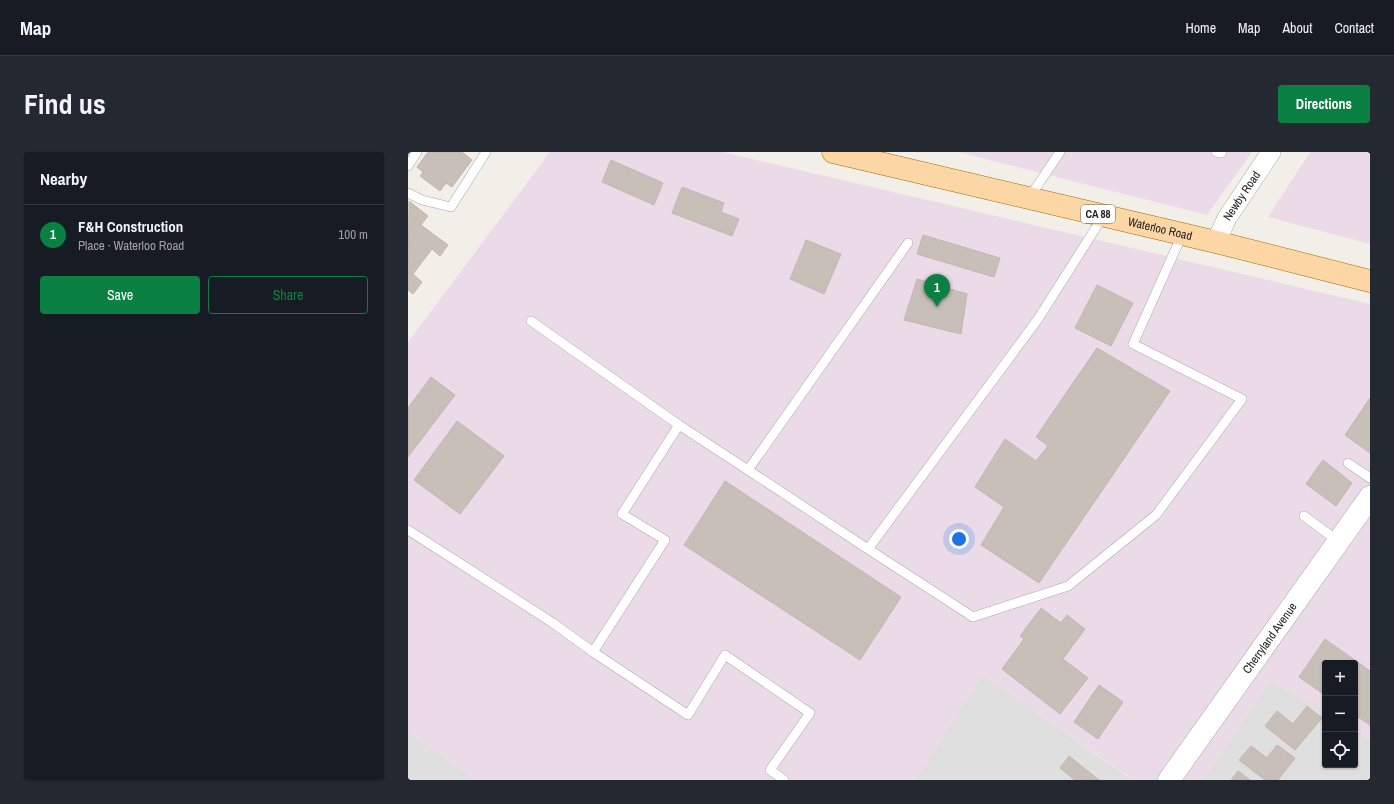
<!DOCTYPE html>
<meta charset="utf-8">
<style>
:root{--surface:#171b24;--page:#242831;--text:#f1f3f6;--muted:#9ea1a6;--line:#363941;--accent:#0b8043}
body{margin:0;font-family:"Archivo Narrow",sans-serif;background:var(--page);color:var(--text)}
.controls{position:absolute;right:12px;bottom:12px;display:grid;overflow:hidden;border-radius:4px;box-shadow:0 1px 3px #0004}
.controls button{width:36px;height:36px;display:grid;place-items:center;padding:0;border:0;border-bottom:1px solid var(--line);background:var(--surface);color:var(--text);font:20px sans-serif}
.you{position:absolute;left:551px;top:387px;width:14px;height:14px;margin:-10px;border:3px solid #fff;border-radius:50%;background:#1a73e8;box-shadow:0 0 0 6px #1a73e833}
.badge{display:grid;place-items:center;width:26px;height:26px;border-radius:50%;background:var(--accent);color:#fff;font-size:13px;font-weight:700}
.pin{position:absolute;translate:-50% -33px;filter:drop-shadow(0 1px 2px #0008)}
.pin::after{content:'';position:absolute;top:21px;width:14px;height:12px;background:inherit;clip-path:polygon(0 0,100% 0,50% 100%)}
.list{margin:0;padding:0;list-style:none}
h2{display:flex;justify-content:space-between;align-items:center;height:52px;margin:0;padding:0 16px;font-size:17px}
h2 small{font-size:13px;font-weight:400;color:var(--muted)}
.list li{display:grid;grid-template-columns:26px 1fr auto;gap:12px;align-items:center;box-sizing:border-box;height:60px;padding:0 16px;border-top:1px solid var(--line)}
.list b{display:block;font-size:15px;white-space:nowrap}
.list p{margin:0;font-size:13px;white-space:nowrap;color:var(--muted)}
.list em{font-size:13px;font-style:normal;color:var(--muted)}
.actions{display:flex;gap:8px;padding:12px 16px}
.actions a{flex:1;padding:9px 0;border:1px solid var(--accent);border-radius:4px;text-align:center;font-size:14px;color:var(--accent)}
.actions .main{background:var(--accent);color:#fff}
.icon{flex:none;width:22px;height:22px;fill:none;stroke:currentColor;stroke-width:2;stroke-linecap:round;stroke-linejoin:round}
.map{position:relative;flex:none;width:962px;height:628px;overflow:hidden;border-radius:4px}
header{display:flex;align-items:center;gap:24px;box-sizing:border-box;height:56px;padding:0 20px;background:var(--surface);border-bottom:1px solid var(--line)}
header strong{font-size:19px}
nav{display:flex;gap:22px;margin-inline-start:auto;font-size:14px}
.intro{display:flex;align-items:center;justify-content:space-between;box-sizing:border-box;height:96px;padding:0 24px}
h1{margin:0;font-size:28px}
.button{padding:10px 18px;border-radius:4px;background:var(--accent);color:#fff;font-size:14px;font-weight:700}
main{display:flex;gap:24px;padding:0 24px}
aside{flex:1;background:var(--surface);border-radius:4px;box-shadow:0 1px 3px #0004}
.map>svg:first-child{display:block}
</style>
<header>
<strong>Map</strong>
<nav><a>Home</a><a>Map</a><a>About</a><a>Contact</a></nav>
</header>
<div class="intro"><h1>Find us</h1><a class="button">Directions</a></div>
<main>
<aside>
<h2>Nearby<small></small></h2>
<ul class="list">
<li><span class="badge">1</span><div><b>F&amp;H Construction</b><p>Place · Waterloo Road</p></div><em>100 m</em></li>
</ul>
<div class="actions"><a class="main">Save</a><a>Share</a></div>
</aside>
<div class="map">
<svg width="962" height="628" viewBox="0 0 962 628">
<rect width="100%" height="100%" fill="#f2efe9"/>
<path fill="#e0dfdf" d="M575,522L719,624L726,628H507Z
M863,528L917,561V613H947V579L962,588V628H795Z
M0,579L68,628H0Z"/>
<path fill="#ebdbe8" d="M142,0H315L962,152V588L947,579V511H917V561L863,529L795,628H726L575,523L507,628H68L0,579V190Z
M550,0H844L799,63Z
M902,0H962V92L860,65Z"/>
<path fill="#c7bfb8" stroke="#c4b6ab" d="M20,0H54L64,8L44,35L38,31L32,39L12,24L15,20L9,15Z
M203,8L255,31L246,53L194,30Z
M274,35L316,51L313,60L331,67L324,84L264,61Z
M1,49L20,64L13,73L40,93L32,104L24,97L5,122L14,130L5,142L0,138Z
M515,83L592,106L586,125L509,102Z
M398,88L433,102L416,142L382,127Z
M509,127L559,142L553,182L496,168Z
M689,133L725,151L703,194L667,176Z
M689,196L762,239L631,431L573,393L596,355L567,335L597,287L628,309L640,294L628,285Z
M23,225L47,243L0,305V256Z
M962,246V301L937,283Z
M49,269L96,304L52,362L6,328Z
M915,308L944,331L928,354L898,332Z
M317,329L493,445L452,508L276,393Z
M633,456L653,471L659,463L677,477L655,507L680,526L652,562L594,517L616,487L612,484Z
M917,487L962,519V573L947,563V511H917V543L891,525Z
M691,533L715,550L690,587L666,570Z
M899,554L914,566L887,598L857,574L869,559L885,572Z
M869,593L887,606L870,628H857L831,608L843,594L859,606Z
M661,604L691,628H665L666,627L652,616Z
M830,619L842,628H823Z"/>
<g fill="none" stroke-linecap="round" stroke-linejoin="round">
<g stroke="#a9a9a9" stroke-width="10">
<path id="service" d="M808,0L813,1L814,0
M0,14L9,0
M0,41L14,48L43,55L78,0
M621,46L652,0
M500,91L340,318L460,397L630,167L696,63
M123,169L271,273
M940,311L962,326
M340,318L271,273L214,362L257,388L185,500L280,563L317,503L402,561L362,618L376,628
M896,364L930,389
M0,378L145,471L185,500
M460,397L565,465L660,434L748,363L834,247L725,192L774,83"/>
</g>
<g stroke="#a9a9a9" stroke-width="20">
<g id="minor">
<path id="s1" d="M808,90L819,66L863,0"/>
</g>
</g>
<g stroke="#a9a9a9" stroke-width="23">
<g id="tertiary">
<path id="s2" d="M761,628L962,345"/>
</g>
</g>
<g stroke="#a06b00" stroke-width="23">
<g id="primary">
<path id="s3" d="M425,0L808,90L962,129"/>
</g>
</g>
<use href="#service" stroke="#fff" stroke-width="9"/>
<use href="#minor" stroke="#fff" stroke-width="19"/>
<use href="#tertiary" stroke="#fff" stroke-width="22"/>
<use href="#primary" stroke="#fcd6a4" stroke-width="22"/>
</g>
<g text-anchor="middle" stroke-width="3.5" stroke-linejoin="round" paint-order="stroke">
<rect fill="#fff" stroke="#646464" stroke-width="1" x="673" y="53" width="34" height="18" rx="3"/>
<g font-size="11" font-weight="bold" fill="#222">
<text x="690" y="66">CA 88</text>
</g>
<g font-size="12" fill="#222" stroke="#fff">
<text dy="4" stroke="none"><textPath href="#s1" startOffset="53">Newby Road</textPath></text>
<text dy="4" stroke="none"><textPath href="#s3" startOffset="336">Waterloo Road</textPath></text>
<text dy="4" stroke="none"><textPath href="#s2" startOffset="174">Cherryland Avenue</textPath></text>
</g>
</g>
</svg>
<div class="controls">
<button>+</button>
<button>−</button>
<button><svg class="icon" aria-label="locate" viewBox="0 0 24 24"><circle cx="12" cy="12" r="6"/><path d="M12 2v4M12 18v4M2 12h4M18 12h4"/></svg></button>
</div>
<div class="you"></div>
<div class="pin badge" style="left:529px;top:155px">1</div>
</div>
</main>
